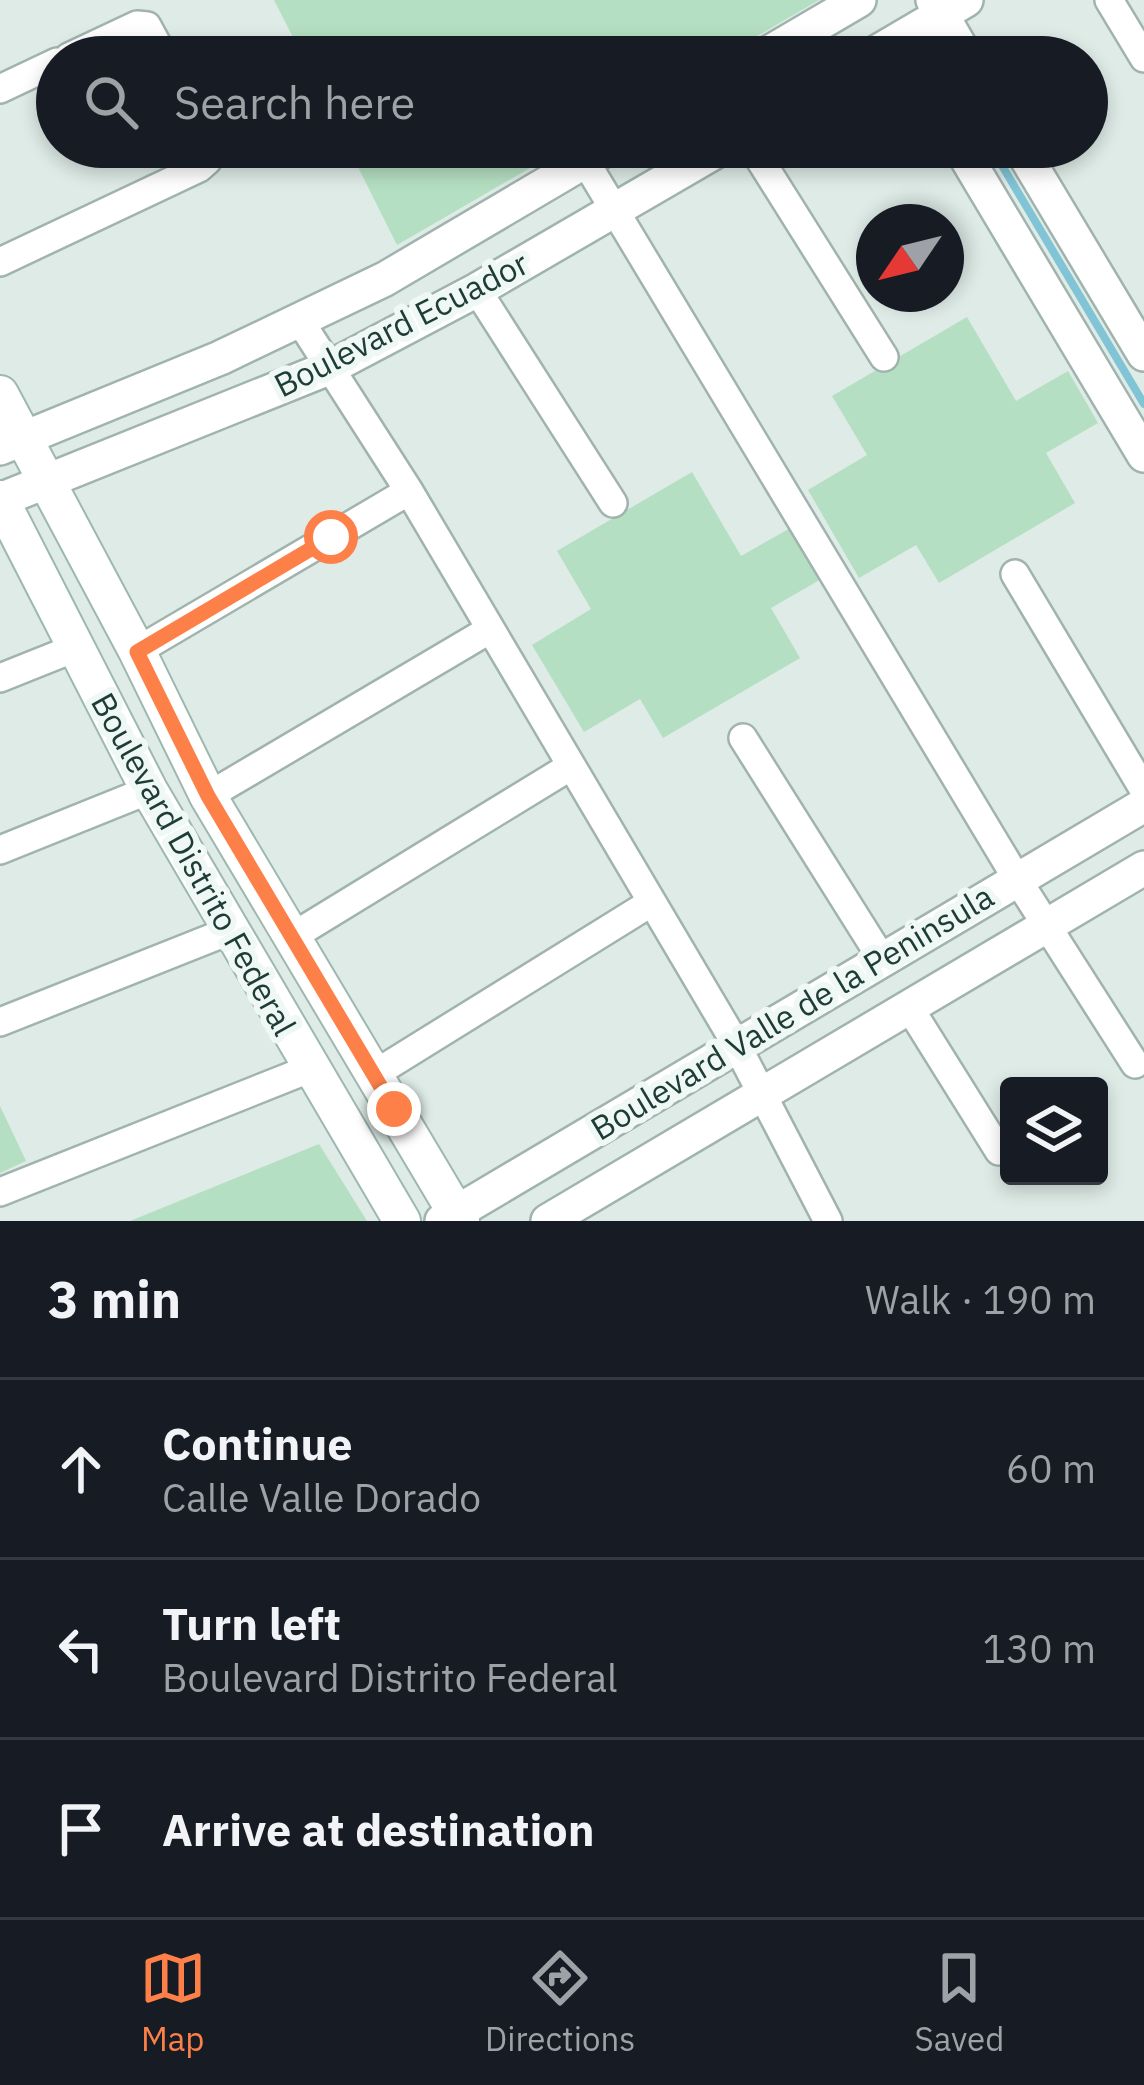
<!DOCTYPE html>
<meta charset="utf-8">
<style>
:root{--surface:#171b24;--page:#242831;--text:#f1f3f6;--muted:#9ea1a6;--line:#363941;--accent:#fe8049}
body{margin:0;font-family:"IBM Plex Sans",sans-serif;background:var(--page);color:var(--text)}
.controls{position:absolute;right:36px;bottom:36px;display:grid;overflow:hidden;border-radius:12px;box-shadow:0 6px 18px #0003}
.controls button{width:108px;height:108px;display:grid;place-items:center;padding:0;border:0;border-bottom:3px solid var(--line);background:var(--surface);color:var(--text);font:60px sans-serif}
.compass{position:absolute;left:856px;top:204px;width:108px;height:108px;border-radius:50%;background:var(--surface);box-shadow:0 6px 18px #0003;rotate:235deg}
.stop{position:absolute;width:36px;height:36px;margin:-27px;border:9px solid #fe8049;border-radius:50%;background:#fff}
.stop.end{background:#fe8049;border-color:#fff;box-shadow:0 3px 12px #0008}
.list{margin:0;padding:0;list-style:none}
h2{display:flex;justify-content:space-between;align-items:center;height:156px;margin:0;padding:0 48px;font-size:51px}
h2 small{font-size:39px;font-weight:400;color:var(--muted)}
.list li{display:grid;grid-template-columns:78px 1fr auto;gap:36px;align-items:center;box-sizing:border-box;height:180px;padding:0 48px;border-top:3px solid var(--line)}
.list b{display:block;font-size:45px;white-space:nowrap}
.list p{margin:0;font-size:39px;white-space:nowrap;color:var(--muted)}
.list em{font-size:39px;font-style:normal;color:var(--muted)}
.icon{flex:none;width:66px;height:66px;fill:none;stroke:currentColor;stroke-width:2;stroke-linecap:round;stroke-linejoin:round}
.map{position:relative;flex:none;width:1144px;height:1221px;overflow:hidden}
.search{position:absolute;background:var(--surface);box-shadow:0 6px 18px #0003;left:36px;right:36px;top:36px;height:132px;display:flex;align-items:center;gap:30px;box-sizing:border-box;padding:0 42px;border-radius:66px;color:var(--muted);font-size:45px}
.sheet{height:696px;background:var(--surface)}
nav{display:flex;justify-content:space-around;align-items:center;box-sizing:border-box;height:168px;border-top:3px solid var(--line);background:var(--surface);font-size:33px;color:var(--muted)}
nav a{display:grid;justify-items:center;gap:6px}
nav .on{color:var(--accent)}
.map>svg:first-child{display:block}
</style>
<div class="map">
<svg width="1144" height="1221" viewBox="0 0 1144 1221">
<rect width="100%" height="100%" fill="#deebe6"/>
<path fill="#b5dfc2" d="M274,0H819L721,57H303Z
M348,147H566L397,245Z
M967,317L1016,401L1068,371L1098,423L1046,453L1075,503L939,583L916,545L859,578L808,490L867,455L832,396Z
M692,472L741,556L792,527L823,578L771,608L800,658L663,738L640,699L584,732L532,645L591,609L557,551Z
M0,1106L26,1161L0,1173Z
M319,1144L367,1221H130Z"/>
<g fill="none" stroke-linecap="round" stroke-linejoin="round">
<path stroke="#80c4d6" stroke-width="8" d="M936,55L937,57
M991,147L1144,404"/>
<g stroke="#a1b3ae" stroke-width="32">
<path id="minor" d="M1109,0L1144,58
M69,57L137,25L147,26L164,57
M0,89L57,62
M752,147L884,357
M585,161L1017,879L1135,1064
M0,262L199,168L207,161L204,147
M477,290L613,503
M300,321L409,491L736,1044L828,1221
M1015,574L1144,790
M137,651L409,491
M0,678L75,648
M743,738L882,959
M208,796L489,630
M0,850L149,790
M290,938L571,766
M909,1007L999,1151
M0,1022L229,931
M373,1075L652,902
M0,1192L309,1069"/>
</g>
<g stroke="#a1b3ae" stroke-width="38">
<path id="tertiary" d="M933,0L966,57
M762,57L859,0
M869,57L966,0
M960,147L1144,455
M1020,147L1144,354
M0,448L220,358L385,279L609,147
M0,500L331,367L477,290L723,147
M442,1221L1144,805
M548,1221L1144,868"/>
</g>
<g stroke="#9cb8af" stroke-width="40">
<path id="secondary" d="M0,394L137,651L208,796L461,1221
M0,499L149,790L402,1221"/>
</g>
<use href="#minor" stroke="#fff" stroke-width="27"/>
<use href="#tertiary" stroke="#fff" stroke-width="33"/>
<use href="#secondary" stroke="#fff" stroke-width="36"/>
</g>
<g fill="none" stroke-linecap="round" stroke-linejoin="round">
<path stroke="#fe8049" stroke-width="15" d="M331,537L137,652L208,796L394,1109"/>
</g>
<g text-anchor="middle" stroke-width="12" stroke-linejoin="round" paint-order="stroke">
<g font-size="33" fill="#1e3c36" stroke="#eff8f4">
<text transform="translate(401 324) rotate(-27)" y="12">Boulevard Ecuador</text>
<text transform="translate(194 864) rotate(61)" y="12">Boulevard Distrito Federal</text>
<text transform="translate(792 1012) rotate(-31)" y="12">Boulevard Valle de la Peninsula</text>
</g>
</g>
</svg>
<div class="controls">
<button><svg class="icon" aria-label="layers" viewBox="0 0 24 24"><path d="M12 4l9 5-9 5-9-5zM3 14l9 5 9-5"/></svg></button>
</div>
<svg class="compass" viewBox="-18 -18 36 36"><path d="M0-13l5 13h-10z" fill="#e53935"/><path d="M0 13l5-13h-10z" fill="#9ea1a6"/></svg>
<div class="stop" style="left:331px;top:537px"></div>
<div class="stop end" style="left:394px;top:1109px"></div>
<div class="search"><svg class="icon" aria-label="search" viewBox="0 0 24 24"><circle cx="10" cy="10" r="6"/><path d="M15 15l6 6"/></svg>Search here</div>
</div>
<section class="sheet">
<h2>3 min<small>Walk · 190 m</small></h2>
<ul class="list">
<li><svg class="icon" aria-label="ahead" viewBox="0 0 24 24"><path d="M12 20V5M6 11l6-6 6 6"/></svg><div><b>Continue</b><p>Calle Valle Dorado</p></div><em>60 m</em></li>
<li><svg class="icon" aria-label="left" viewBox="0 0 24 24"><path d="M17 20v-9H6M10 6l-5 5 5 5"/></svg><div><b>Turn left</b><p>Boulevard Distrito Federal</p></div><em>130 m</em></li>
<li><svg class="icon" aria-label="arrive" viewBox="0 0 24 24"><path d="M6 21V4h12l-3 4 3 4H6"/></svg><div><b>Arrive at destination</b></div></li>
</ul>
</section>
<nav>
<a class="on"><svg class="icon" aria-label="map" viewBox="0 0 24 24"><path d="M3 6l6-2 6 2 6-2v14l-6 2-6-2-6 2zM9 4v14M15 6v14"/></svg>Map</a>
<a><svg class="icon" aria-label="directions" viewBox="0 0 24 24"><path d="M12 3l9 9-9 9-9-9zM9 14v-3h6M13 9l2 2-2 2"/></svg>Directions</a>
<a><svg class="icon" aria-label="saved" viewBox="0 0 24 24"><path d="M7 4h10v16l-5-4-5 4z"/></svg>Saved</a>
</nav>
